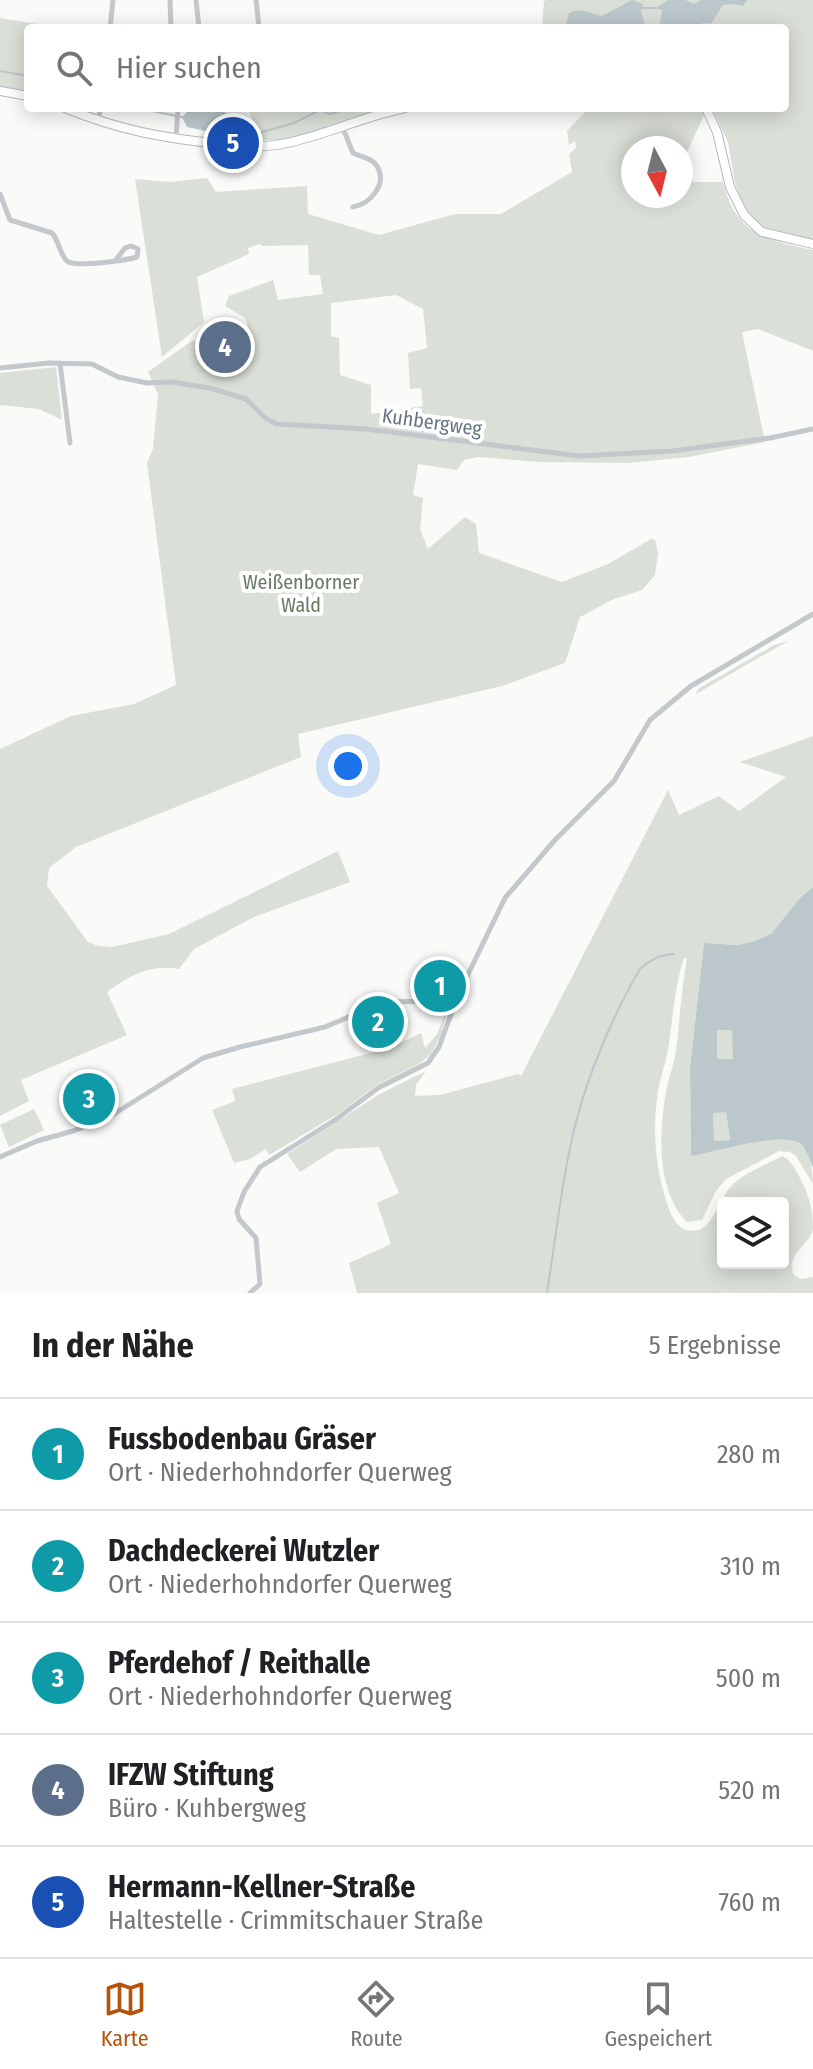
<!DOCTYPE html>
<html lang="de">
<meta charset="utf-8">
<style>
:root{--surface:#fff;--page:#f2f2f2;--text:#202124;--muted:#757577;--line:#e0e0e0;--accent:#b45309}
body{margin:0;font-family:"Fira Sans Condensed",sans-serif;background:var(--page);color:var(--text)}
.controls{position:absolute;right:24px;bottom:24px;display:grid;overflow:hidden;border-radius:8px;box-shadow:0 4px 20px #0003}
.controls button{width:72px;height:72px;display:grid;place-items:center;padding:0;border:0;border-bottom:2px solid var(--line);background:var(--surface);color:var(--text);font:40px sans-serif}
.compass{position:absolute;left:621px;top:136px;width:72px;height:72px;border-radius:50%;background:var(--surface);box-shadow:0 4px 20px #0003;rotate:173deg}
.you{position:absolute;left:348px;top:766px;width:28px;height:28px;margin:-20px;border:6px solid #fff;border-radius:50%;background:#1a73e8;box-shadow:0 0 0 12px #1a73e833}
.badge{display:grid;place-items:center;width:52px;height:52px;border-radius:50%;background:var(--accent);color:#fff;font-size:26px;font-weight:700}
.pin{position:absolute;translate:-50% -50%;border:4px solid #fff;box-shadow:0 2px 8px #0006}
.list{margin:0;padding:0;list-style:none}
h2{display:flex;justify-content:space-between;align-items:center;height:104px;margin:0;padding:0 32px;font-size:34px}
h2 small{font-size:26px;font-weight:400;color:var(--muted)}
.list li{display:grid;grid-template-columns:52px 1fr auto;gap:24px;align-items:center;box-sizing:border-box;height:112px;padding:0 32px;border-top:2px solid var(--line)}
.list b{display:block;font-size:30px;white-space:nowrap}
.list p{margin:0;font-size:26px;white-space:nowrap;color:var(--muted)}
.list em{font-size:26px;font-style:normal;color:var(--muted)}
.icon{flex:none;width:44px;height:44px;fill:none;stroke:currentColor;stroke-width:2;stroke-linecap:round;stroke-linejoin:round}
.map{position:relative;flex:none;width:813px;height:1293px;overflow:hidden}
.search{position:absolute;background:var(--surface);box-shadow:0 4px 20px #0003;left:24px;right:24px;top:24px;height:88px;display:flex;align-items:center;gap:20px;box-sizing:border-box;padding:0 28px;border-radius:8px;color:var(--muted);font-size:30px}
.sheet{height:664px;background:var(--surface)}
nav{display:flex;justify-content:space-around;align-items:center;box-sizing:border-box;height:112px;border-top:2px solid var(--line);background:var(--surface);font-size:22px;color:var(--muted)}
nav a{display:grid;justify-items:center;gap:4px}
nav .on{color:var(--accent)}
.map>svg:first-child{display:block}
</style>
<div class="map">
<svg width="813" height="1293" viewBox="0 0 813 1293">
<rect width="100%" height="100%" fill="#fafaf8"/>
<path fill="#dadfd7" fill-rule="evenodd" d="M547,0H813V239L766,230L745,209L735,183L728,142L712,108H785V28H542L544,1Z
M0,18L62,28H28V96L0,91Z
M248,108H392L348,119L287,140H240L253,121Z
M589,108H701L704,115L686,154L693,182H723C736,235 766,240 813,250V351L758,329L742,332L765,442L689,457L628,463L539,462L479,457L464,460L457,470L418,464L413,495L423,498L420,529L428,549L465,517L476,524L479,553L562,582L608,564L651,539L655,540L658,553L655,575L642,590L614,599L580,617L565,663L502,686L298,734L301,757L76,847L49,868L47,886L88,942L98,946L112,947L169,934L338,851L350,882L254,917L194,949L179,969C151,964 130,975 107,992L127,1035L21,1080L29,1101L0,1116V749L71,716L134,704L176,685L147,463L153,449L158,394L148,372L193,340L223,361L253,341L245,318L225,306L229,296L273,280L278,300L323,294L320,275H309L308,245L262,246L260,244L248,248L249,254L197,277L204,322L162,357L135,179L169,182L207,178L216,192L307,186L308,214L379,235L455,214H501L572,172L569,154L576,148L575,141L569,145L567,131ZM633,148H681V196H633ZM396,295L423,309L427,348L408,353L410,389L421,388L423,406L371,414V385L340,375L339,338L331,336V303Z
M56,367L62,420L39,409L0,405V373Z
M788,641L696,694L698,689L774,645Z
M813,736V887L800,898L771,934L756,941L738,945L704,943L690,1069L691,1156C715,1152 772,1135 793,1140C809,1144 813,1170 813,1184L796,1156L790,1152L779,1151L726,1179L716,1191L702,1220L687,1222C656,1190 659,1133 666,1092C668,1078 674,1065 676,1051C680,1020 681,990 687,959L684,958C675,985 673,1015 669,1043C667,1059 661,1075 658,1091C652,1130 655,1169 668,1206C673,1221 681,1234 698,1230C711,1227 719,1204 726,1193C737,1175 764,1166 782,1156C792,1160 796,1171 801,1180C809,1195 813,1211 813,1229C807,1250 788,1249 793,1274L800,1279L813,1277V1293H357L349,1263L391,1244L377,1203L399,1193L379,1147L336,1149L300,1172L287,1154L378,1095L426,1071L416,1085L415,1096L440,1095L518,1074L521,1076L668,790L679,815L719,796L739,811L786,777L740,762ZM723,1203H783V1263H723Z
M447,1010L441,1035L431,1054L419,1064L375,1086L338,1114L269,1155L266,1149L250,1159L234,1163L212,1110L235,1101L232,1089L390,1048L421,1033L425,1048L437,1034Z
M717,1029L732,1030L734,1059H717Z
M34,1109L44,1130L9,1147L0,1125Z
M713,1112H726L730,1140L714,1141Z"/>
<path fill="#bbc7cb" fill-rule="evenodd" d="M632,0L643,4L641,12L646,28H565L569,13C583,7 588,14 602,16Z
M668,0H685L694,4L701,0H747L743,6L733,4L723,5L711,24L703,23L691,28H659L662,10L656,8Z
M191,108L222,111L231,116L233,127L215,133L187,127L182,117Z
M813,887V1168C810,1161 807,1151 802,1145C787,1129 712,1153 691,1156L690,1068L704,943L738,945L755,941L771,934L800,898ZM717,1030H732L733,1059H717ZM726,1112L730,1140L714,1141L713,1113Z"/>
<g fill="none" stroke-linecap="round" stroke-linejoin="round">
<path stroke="#bbc7cb" stroke-width="2" d="M642,8H656
M0,71L28,76
M137,108L182,117
M233,127L259,133L294,123L320,110L330,114L350,108
M547,1293C556,1236 562,1178 576,1122C589,1072 614,1013 640,969C651,959 660,955 674,954"/>
<g stroke="#b3babf" stroke-width="10">
<path id="secondary" d="M0,91L28,96
M65,108C119,130 162,138 220,144C241,146 266,148 287,143C326,135 364,116 405,108
M706,108L717,132L730,187L744,215L762,232L813,244"/>
</g>
<path stroke="#c3c8cc" stroke-width="5" d="M170,0L171,28
M196,0L199,28
M256,0L259,28
M110,28L113,0
M99,120L100,108
M342,126L353,153C361,157 372,158 377,166C388,184 370,204 353,207
M176,139L178,108
M0,194L10,220L52,233C59,241 60,255 67,261C75,268 127,260 137,257L138,249L131,246L125,248L115,261
M60,363L70,443
M0,368L49,363L92,364L118,377L147,383L171,382L210,388L246,399L265,418L277,424L366,429L579,456L672,451L770,438L813,429
M0,1157L37,1141L73,1131L106,1119L203,1058L240,1047L325,1027L384,1002L437,1001L458,995
M250,1293L260,1284L256,1238L239,1219L237,1211L244,1192L260,1167L335,1120L378,1088L428,1063L439,1047L458,995L505,898L555,840L614,781L650,720L691,686L813,614"/>
<use href="#secondary" stroke="#fff" stroke-width="8"/>
</g>
<g text-anchor="middle" stroke-width="8" stroke-linejoin="round" paint-order="stroke">
<g font-size="20" fill="#657683" stroke="#fff">
<text transform="translate(432 422) rotate(8)" y="7">Kuhbergweg</text>
</g>
<g font-size="20" fill="#687a64" stroke="#fff">
<text x="301" y="589">Weißenborner<tspan x="301" dy="23">Wald</tspan></text>
</g>
</g>
</svg>
<div class="controls">
<button><svg class="icon" aria-label="layers" viewBox="0 0 24 24"><path d="M12 4l9 5-9 5-9-5zM3 14l9 5 9-5"/></svg></button>
</div>
<svg class="compass" viewBox="-18 -18 36 36"><path d="M0-13l5 13h-10z" fill="#e53935"/><path d="M0 13l5-13h-10z" fill="#757577"/></svg>
<div class="you"></div>
<div class="pin badge" style="left:440px;top:986px;background:#0f9aa8">1</div>
<div class="pin badge" style="left:378px;top:1022px;background:#0f9aa8">2</div>
<div class="pin badge" style="left:89px;top:1099px;background:#0f9aa8">3</div>
<div class="pin badge" style="left:225px;top:347px;background:#5c6f8a">4</div>
<div class="pin badge" style="left:233px;top:143px;background:#1a4fb4">5</div>
<div class="search"><svg class="icon" aria-label="search" viewBox="0 0 24 24"><circle cx="10" cy="10" r="6"/><path d="M15 15l6 6"/></svg>Hier suchen</div>
</div>
<section class="sheet">
<h2>In der Nähe<small>5 Ergebnisse</small></h2>
<ul class="list">
<li><span class="badge" style="background:#0f9aa8">1</span><div><b>Fussbodenbau Gräser</b><p>Ort · Niederhohndorfer Querweg</p></div><em>280 m</em></li>
<li><span class="badge" style="background:#0f9aa8">2</span><div><b>Dachdeckerei Wutzler</b><p>Ort · Niederhohndorfer Querweg</p></div><em>310 m</em></li>
<li><span class="badge" style="background:#0f9aa8">3</span><div><b>Pferdehof / Reithalle</b><p>Ort · Niederhohndorfer Querweg</p></div><em>500 m</em></li>
<li><span class="badge" style="background:#5c6f8a">4</span><div><b>IFZW Stiftung</b><p>Büro · Kuhbergweg</p></div><em>520 m</em></li>
<li><span class="badge" style="background:#1a4fb4">5</span><div><b>Hermann-Kellner-Straße</b><p>Haltestelle · Crimmitschauer Straße</p></div><em>760 m</em></li>
</ul>
</section>
<nav>
<a class="on"><svg class="icon" aria-label="map" viewBox="0 0 24 24"><path d="M3 6l6-2 6 2 6-2v14l-6 2-6-2-6 2zM9 4v14M15 6v14"/></svg>Karte</a>
<a><svg class="icon" aria-label="directions" viewBox="0 0 24 24"><path d="M12 3l9 9-9 9-9-9zM9 14v-3h6M13 9l2 2-2 2"/></svg>Route</a>
<a><svg class="icon" aria-label="saved" viewBox="0 0 24 24"><path d="M7 4h10v16l-5-4-5 4z"/></svg>Gespeichert</a>
</nav>
